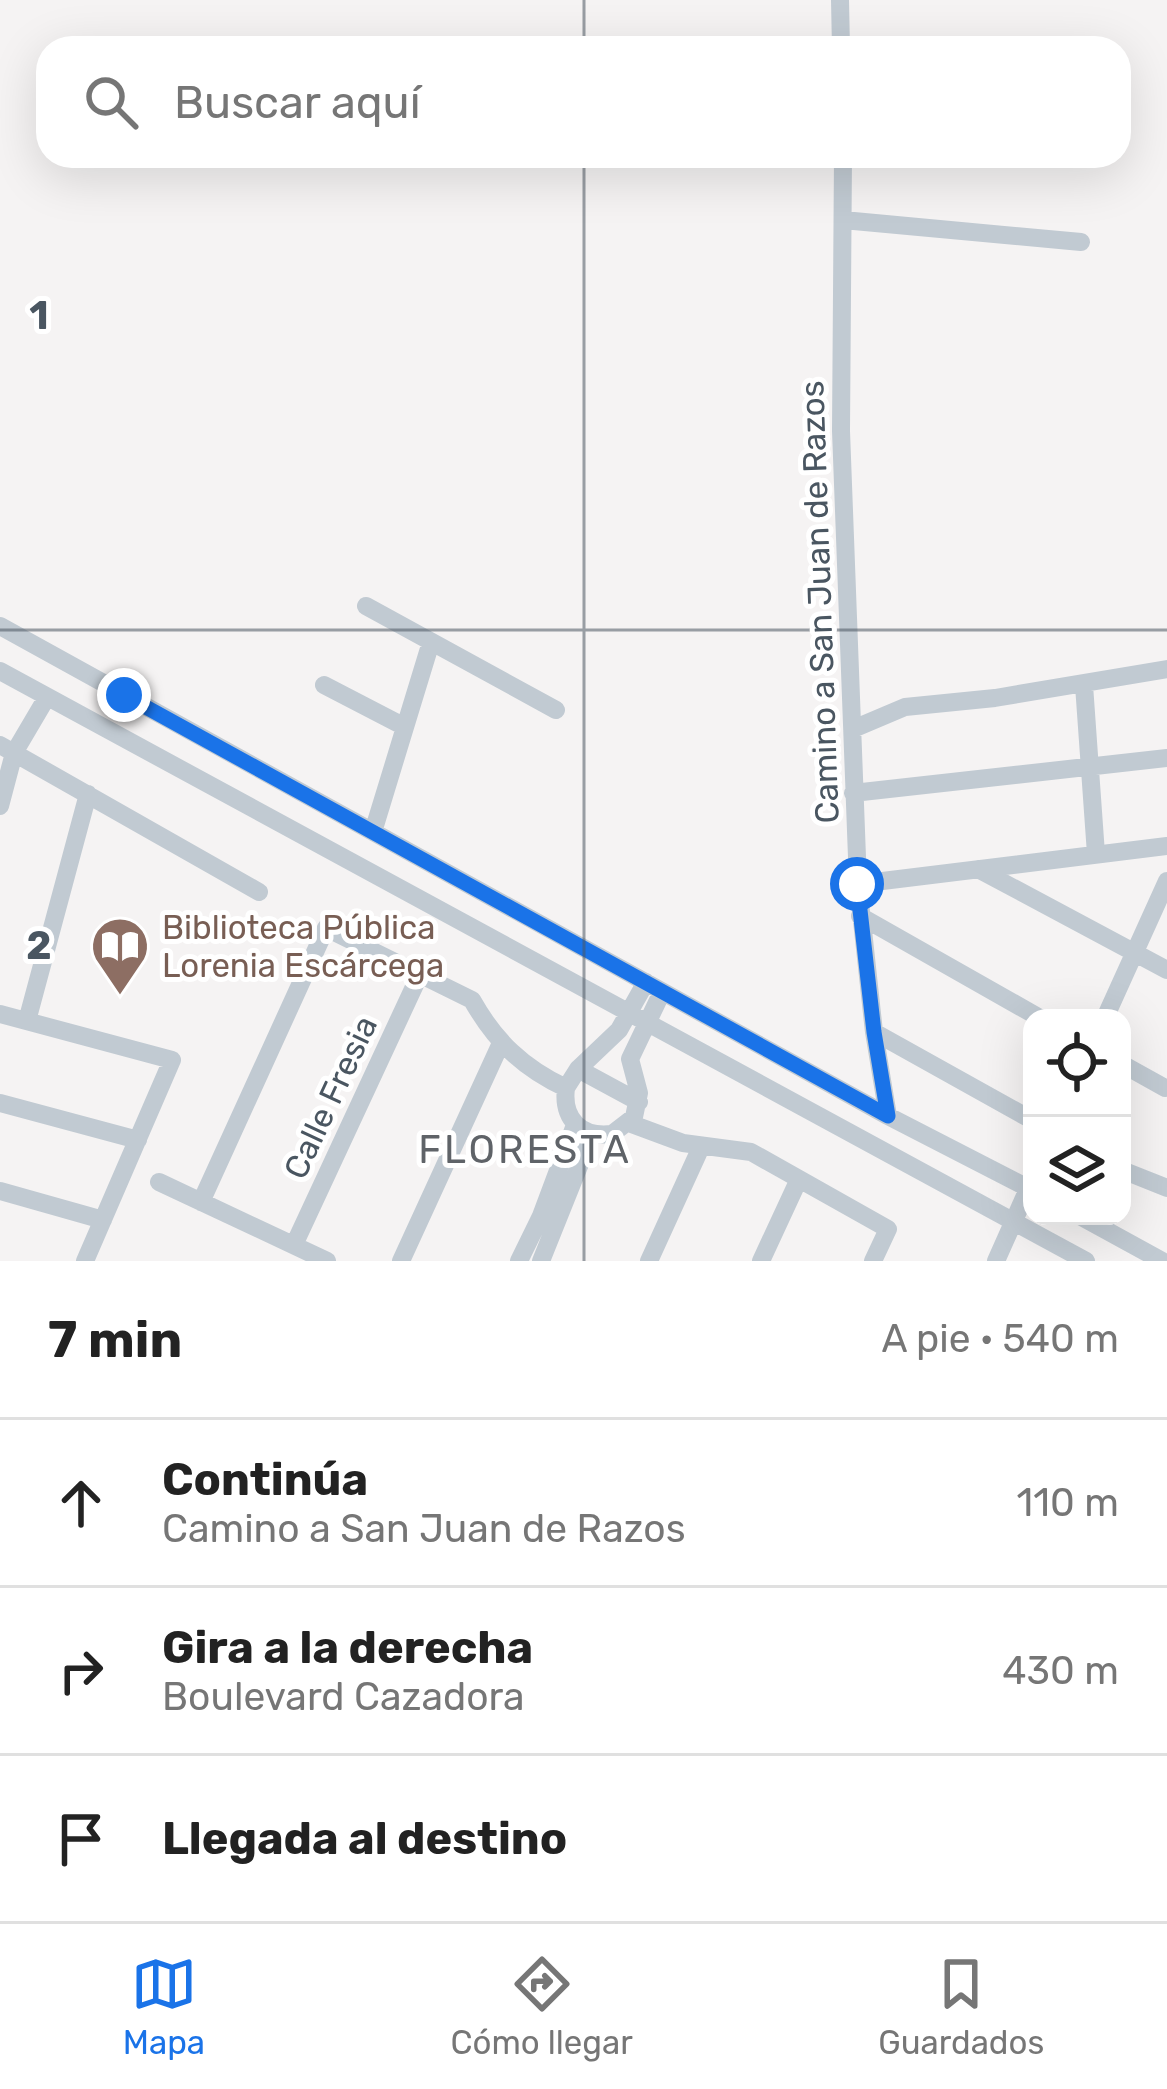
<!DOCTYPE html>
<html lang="es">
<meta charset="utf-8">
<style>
:root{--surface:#fff;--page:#f2f2f2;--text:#222;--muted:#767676;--line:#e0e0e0;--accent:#1a73e8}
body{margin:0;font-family:Rubik,sans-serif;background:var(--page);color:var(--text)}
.controls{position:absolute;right:36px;bottom:36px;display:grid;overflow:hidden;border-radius:24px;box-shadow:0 12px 48px #0002}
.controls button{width:108px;height:108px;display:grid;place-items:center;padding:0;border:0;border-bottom:3px solid var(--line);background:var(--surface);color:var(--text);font:60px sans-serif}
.stop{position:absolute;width:36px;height:36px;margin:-27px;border:9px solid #1a73e8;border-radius:50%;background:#fff}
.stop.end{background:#1a73e8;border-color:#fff;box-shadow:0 3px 12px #0008}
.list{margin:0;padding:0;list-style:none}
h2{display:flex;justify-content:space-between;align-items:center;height:156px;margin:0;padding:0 48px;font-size:51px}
h2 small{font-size:39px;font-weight:400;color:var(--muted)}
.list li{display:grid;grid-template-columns:78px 1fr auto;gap:36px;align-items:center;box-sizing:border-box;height:168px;padding:0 48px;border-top:3px solid var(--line)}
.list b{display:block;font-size:45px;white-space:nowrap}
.list p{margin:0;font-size:39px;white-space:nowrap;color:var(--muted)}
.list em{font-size:39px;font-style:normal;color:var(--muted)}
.icon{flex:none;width:66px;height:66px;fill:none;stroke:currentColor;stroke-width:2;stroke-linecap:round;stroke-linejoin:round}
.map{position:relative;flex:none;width:1167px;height:1261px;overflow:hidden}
.search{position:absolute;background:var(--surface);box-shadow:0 12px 48px #0002;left:36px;right:36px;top:36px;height:132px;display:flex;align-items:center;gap:30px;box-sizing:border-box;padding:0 42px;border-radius:36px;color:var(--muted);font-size:45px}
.sheet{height:660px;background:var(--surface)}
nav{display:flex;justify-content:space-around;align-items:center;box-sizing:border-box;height:168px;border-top:3px solid var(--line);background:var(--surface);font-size:33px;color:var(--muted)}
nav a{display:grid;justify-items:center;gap:6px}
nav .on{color:var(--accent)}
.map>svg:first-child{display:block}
</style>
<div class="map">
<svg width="1167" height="1261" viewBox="0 0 1167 1261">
<rect width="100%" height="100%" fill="#f5f3f3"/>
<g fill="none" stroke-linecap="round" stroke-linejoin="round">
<path stroke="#c1cad2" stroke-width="18" d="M840,0L841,48
M843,156L841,431L858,884L874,1032L888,1116
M843,220L1081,242
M366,606L556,710
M0,626L888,1116L1032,1190
M0,671L1086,1261
M324,685L405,727
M1084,685L1096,854
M853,729L905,707L995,698L1167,669
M0,745L259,892
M853,793L1167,758
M0,806L14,753L47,697
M373,832L431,642
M978,869L1167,970
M858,884L1167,846
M860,916L1040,1018
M646,982L619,1030L578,1069L566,1088C562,1119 581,1138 612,1134L634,1117L639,1093L630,1059L662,992
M0,1014L172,1060L85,1261
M1105,1018L1167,881
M27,1021L88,794
M874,1032L1032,1120
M1122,1064L1165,1088
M578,1069L639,1102
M0,1103L138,1140
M629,1123L683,1143L751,1152L888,1229L873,1261
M1122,1170L1167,1188
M159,1182L327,1261
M0,1191L103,1220
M201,1202L326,928L472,1000C495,1041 523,1068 566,1088
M1080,1216L1162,1261
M294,1245L420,974
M401,1261L501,1043
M519,1261L541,1216L575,1125
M541,1261L592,1134
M649,1261L701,1147
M761,1261L799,1179
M996,1261L1032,1180"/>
</g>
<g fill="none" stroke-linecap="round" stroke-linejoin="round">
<path stroke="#1a73e8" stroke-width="15" d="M124,695L888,1116L874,1032L857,884"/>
</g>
<path fill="none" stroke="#4a5661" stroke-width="3" stroke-opacity="0.55" d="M584,0V48M584,156V1261M0,630H1167"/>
<defs>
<g id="library-pin" transform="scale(3)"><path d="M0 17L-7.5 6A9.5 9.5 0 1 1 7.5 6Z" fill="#8d6e63" stroke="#fff"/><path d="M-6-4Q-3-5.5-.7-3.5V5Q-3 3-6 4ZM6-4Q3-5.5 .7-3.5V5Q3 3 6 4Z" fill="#fff"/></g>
</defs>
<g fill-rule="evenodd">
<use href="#library-pin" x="120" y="946"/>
</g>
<g text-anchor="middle" stroke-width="10" stroke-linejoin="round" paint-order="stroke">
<g font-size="33" fill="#4a5661" stroke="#fff">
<text transform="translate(819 602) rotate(-92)" y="12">Camino a San Juan de Razos</text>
<text transform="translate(330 1097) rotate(-65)" y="12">Calle Fresia</text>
</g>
<g font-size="33" fill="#785e54" stroke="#fff" text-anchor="start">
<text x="162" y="939">Biblioteca Pública<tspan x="162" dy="38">Lorenia Escárcega</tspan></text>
</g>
<g font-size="39" letter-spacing="3" fill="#5f6368" stroke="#fff">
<text x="525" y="1163">FLORESTA</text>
</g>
</g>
<g font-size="39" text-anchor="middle" font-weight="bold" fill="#4a5661" stroke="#fff" stroke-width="10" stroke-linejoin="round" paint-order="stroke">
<text x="39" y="329">1</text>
<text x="39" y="959">2</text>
</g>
</svg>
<div class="controls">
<button><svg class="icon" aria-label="locate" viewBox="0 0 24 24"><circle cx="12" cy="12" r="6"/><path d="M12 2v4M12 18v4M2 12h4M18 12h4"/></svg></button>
<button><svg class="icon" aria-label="layers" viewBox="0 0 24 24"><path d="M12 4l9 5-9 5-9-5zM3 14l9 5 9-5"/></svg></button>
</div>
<div class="stop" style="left:857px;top:884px"></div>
<div class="stop end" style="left:124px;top:695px"></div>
<div class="search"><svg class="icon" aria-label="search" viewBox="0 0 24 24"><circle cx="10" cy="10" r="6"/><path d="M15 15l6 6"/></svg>Buscar aquí</div>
</div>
<section class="sheet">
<h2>7 min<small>A pie · 540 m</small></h2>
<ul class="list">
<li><svg class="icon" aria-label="ahead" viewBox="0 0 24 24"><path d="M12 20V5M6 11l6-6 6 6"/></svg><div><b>Continúa</b><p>Camino a San Juan de Razos</p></div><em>110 m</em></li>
<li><svg class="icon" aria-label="right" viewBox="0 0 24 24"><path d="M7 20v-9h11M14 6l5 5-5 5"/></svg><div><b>Gira a la derecha</b><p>Boulevard Cazadora</p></div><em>430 m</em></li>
<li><svg class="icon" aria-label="arrive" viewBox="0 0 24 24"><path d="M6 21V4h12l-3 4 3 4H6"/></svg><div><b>Llegada al destino</b></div></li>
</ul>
</section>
<nav>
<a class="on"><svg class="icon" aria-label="map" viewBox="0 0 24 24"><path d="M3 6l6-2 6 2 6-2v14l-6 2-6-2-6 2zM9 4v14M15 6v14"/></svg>Mapa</a>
<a><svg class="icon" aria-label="directions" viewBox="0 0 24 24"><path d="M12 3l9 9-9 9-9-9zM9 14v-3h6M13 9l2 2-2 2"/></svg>Cómo llegar</a>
<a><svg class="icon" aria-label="saved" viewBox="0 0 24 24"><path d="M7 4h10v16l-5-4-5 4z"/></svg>Guardados</a>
</nav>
